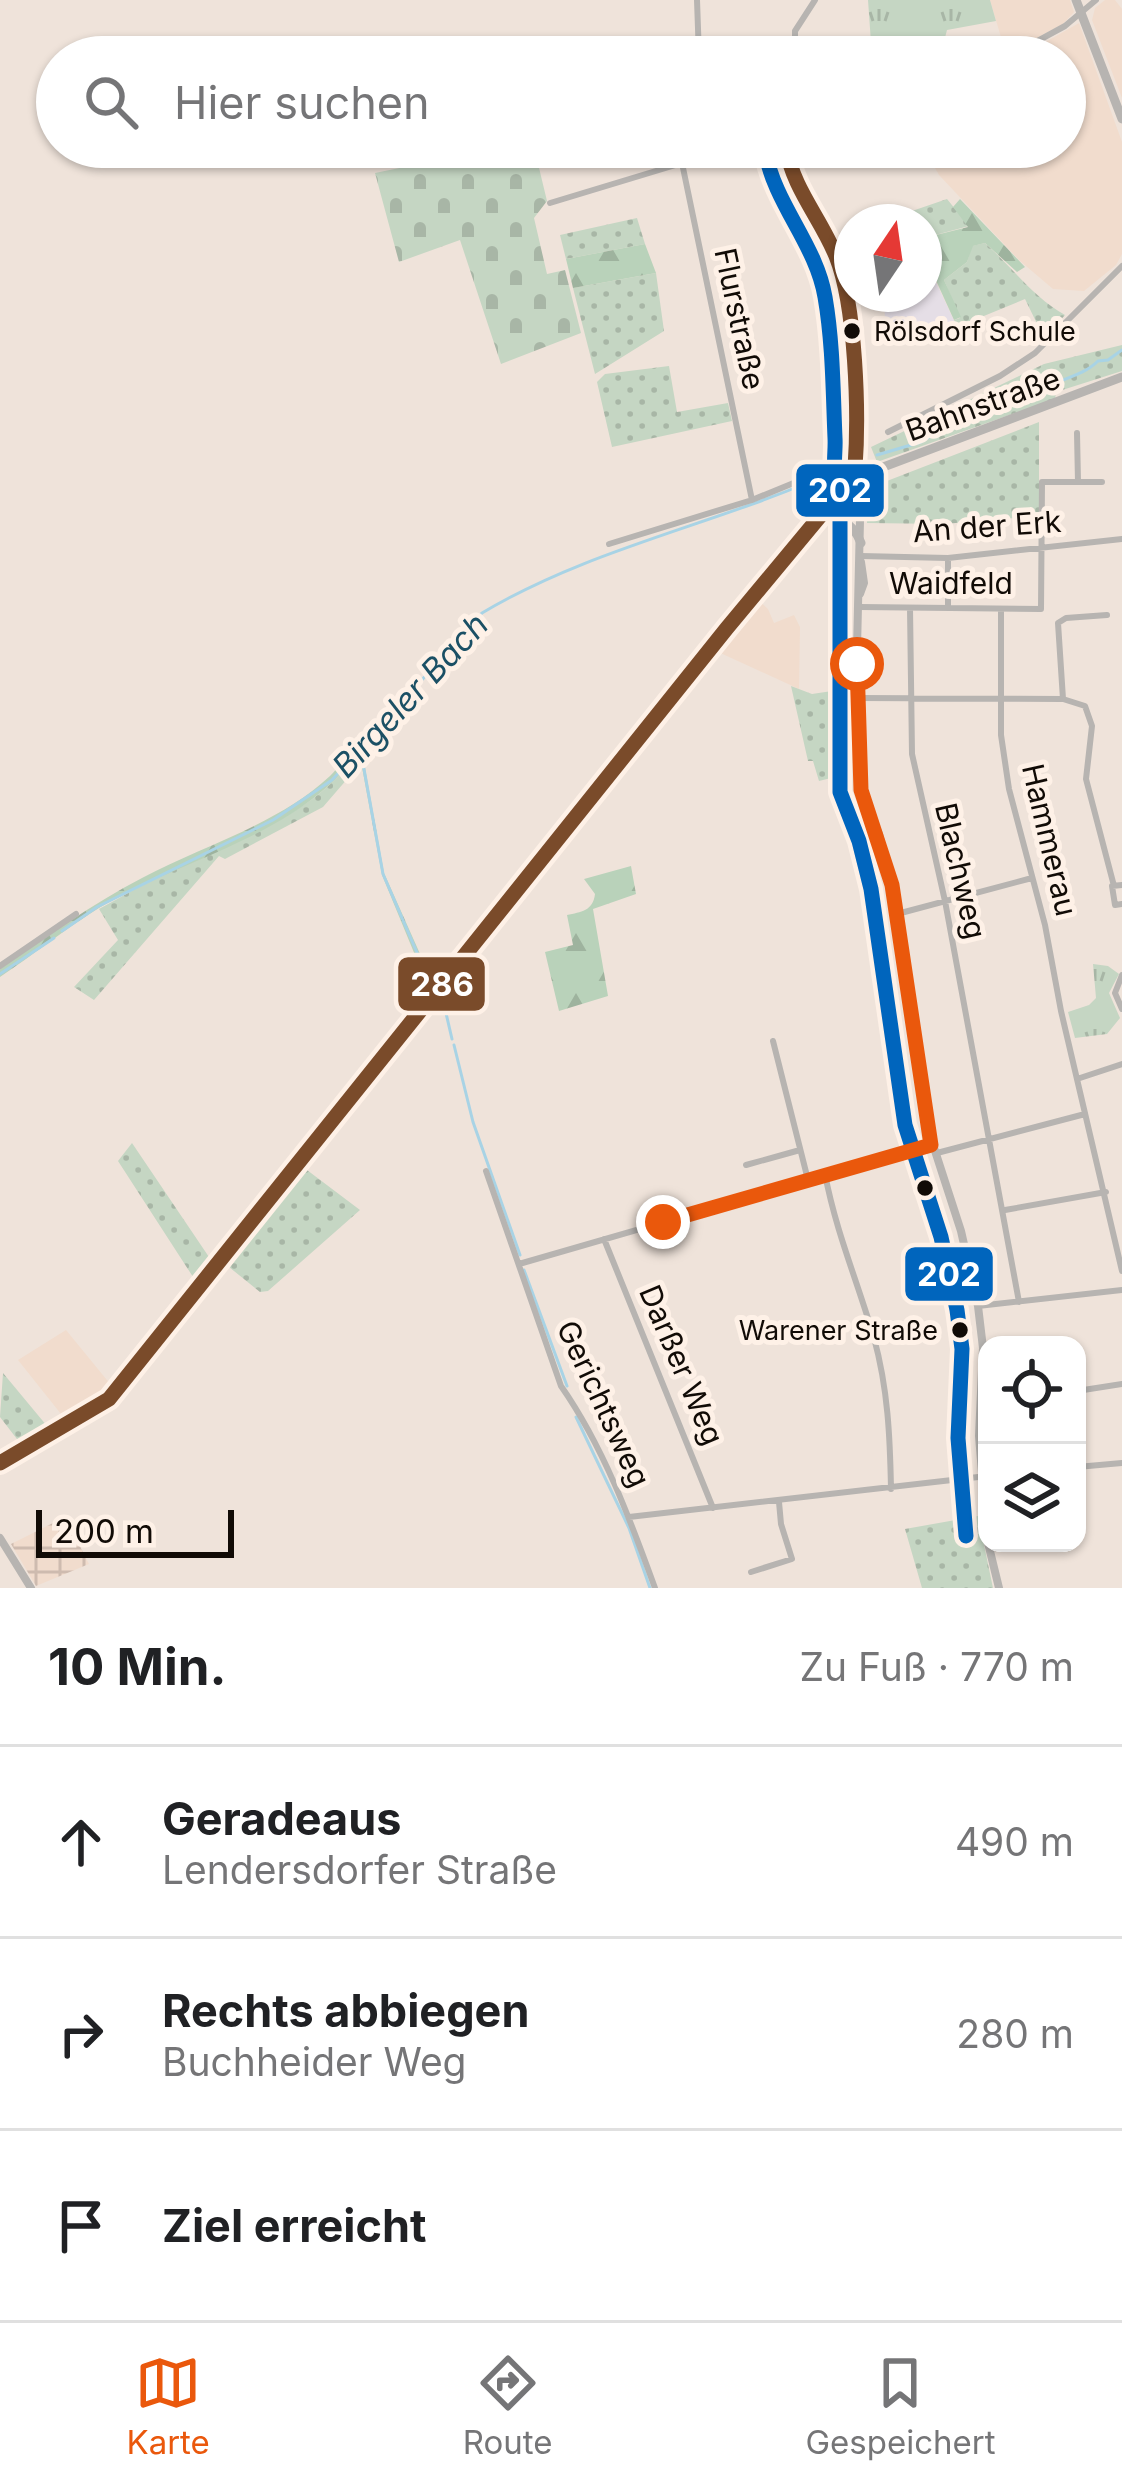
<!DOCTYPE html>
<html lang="de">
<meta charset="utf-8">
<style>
:root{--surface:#fff;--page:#f6f6f6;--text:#202124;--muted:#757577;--line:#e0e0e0;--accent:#ea580c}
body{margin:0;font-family:Inter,sans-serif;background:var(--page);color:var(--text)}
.controls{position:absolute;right:36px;bottom:36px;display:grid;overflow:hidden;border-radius:24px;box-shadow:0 3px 9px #0004}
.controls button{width:108px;height:108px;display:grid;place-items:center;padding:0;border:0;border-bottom:3px solid var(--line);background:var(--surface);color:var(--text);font:60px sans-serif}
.compass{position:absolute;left:834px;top:204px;width:108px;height:108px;border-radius:50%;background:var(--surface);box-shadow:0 3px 9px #0004;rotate:13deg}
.scale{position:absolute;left:36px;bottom:30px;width:198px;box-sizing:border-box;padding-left:12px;border:6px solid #110b06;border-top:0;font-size:33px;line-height:42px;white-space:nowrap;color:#110b06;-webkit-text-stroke:9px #fef1e7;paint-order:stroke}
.stop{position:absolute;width:36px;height:36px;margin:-27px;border:9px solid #ea580c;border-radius:50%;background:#fff}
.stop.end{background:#ea580c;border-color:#fff;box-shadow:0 3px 12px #0008}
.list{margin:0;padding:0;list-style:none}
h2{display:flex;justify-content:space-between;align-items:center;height:156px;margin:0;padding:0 48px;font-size:51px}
h2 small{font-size:39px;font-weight:400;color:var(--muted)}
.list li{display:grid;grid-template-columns:78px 1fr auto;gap:36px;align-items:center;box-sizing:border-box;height:192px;padding:0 48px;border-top:3px solid var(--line)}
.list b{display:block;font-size:45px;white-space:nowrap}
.list p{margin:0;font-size:39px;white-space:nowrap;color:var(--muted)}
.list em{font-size:39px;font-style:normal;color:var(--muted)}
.icon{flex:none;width:66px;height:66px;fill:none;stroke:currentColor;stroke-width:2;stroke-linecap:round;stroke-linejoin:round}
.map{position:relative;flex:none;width:1122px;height:1588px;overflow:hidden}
.search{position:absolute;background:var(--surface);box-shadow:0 3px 9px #0004;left:36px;right:36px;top:36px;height:132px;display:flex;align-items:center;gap:30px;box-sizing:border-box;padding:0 42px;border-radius:66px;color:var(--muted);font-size:45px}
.sheet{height:732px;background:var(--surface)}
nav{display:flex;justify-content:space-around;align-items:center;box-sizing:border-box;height:168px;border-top:3px solid var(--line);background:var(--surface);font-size:33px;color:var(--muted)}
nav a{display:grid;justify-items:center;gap:6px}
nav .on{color:var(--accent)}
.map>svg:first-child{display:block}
</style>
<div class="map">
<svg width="1122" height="1588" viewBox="0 0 1122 1588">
<defs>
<pattern id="industrial-grid" width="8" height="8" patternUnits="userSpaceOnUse" patternTransform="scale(3)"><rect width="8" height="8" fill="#f1dccd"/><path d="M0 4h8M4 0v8" fill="none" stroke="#cebbaf"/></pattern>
<pattern id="grass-dots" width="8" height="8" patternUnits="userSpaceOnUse" patternTransform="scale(3)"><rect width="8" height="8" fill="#c5d6c3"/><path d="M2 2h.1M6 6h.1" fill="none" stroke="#a8b6a6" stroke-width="1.8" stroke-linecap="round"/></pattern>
<pattern id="forest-firs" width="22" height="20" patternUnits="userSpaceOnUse" patternTransform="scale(3)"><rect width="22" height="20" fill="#b9d2ba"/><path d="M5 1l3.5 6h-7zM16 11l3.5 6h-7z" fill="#9eb39e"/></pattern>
<pattern id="cemetery-stones" width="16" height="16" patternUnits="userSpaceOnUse" patternTransform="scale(3)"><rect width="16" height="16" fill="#c5d6c3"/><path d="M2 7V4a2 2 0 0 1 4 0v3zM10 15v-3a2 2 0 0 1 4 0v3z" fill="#a8b6a6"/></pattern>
<pattern id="park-tufts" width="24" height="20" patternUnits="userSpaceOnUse" patternTransform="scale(3)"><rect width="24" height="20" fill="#c5d6c3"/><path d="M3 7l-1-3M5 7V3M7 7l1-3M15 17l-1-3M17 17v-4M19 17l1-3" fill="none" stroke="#a8b6a6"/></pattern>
</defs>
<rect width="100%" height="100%" fill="#efe3da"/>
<path fill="#f1dccd" d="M990,0H1070L1074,12L1063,24L1006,54Z
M1105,0H1115L1122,9V98L1092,20L1095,8Z
M1079,23L1122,142V254L1116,265L1084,291L1053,289L1019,260L939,175L923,147H1065V57H1019Z
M758,600L768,609L774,623L794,615L800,627L799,689L716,651Z
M66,1330L111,1385L97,1399L65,1419L18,1360Z"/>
<path fill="url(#industrial-grid)" d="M65,1517L89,1564L36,1586L11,1544Z"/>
<path fill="#e5dee6" d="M933,276L957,327L909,344L887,339L883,294H924V277Z"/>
<path fill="url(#grass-dots)" d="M947,199L969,226L924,238V222H880Z
M637,218L645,244L566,259L560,235Z
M985,243C1012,267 1033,297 1065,315L1044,338L1025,299L957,327L954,320L960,318L944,280L967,262L972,246Z
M656,273L664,331L595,374L573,288Z
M1122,345V371L1056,392L1055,399L877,462L871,447L1044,364Z
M669,366L677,412L728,403L732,421L612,447L597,382L605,374Z
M1039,422V516L944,524L867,523L868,494L874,486Z
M791,686L812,694L852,688L851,773L819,781L813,761H808Z
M359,750L361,763L323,807L225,859L219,856L94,1000L74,987L118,940L99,909C121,897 143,884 165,874C233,841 317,816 359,750Z
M132,1143L211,1260L195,1280L118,1161Z
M303,1167L360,1210L268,1291L260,1292L229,1267L227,1257Z
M957,1251L967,1294L924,1301L914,1263Z
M3,1373L47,1426L20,1443L0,1417Z
M978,1516L993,1588H922L905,1529Z"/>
<path fill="url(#forest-firs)" d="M960,199L1025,267L1017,272L985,243L973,246L967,262L944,280L961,317L954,320L934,276L924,277V238L968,227L953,207Z
M645,244L656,273L573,288L566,259Z
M360,740L384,873L433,983L429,989L382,875L359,751C300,836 184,857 99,908C65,929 33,955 0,977V969C46,937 92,904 142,878C204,845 277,825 330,776C341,765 349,751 360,740Z
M631,866L636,894L593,909L608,996L559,1011L545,952L573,945L567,915C581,912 593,911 595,894L584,879Z"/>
<path fill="url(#cemetery-stones)" d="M502,147H534L547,201L534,218L547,274L565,270L581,333L501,364L460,240L399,262L375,173Z"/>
<path fill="url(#park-tufts)" d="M868,0H990L996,21L947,30L941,53L927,57H872Z
M1093,964L1108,966L1119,974L1109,993L1120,1018L1107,1034L1075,1038L1068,1012L1089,1005L1096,998Z"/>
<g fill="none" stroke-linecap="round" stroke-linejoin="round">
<path stroke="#a8d3e5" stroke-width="3" d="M877,455L921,442L942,429L978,420L1002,395L1033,396C1052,379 1080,379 1098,361L1108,360L1122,350
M360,747L383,874L431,985
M62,931L97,907L273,820L332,780L482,613C594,546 724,523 841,468
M0,974L54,938
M442,996L452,1039
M454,1045L473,1122L520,1255
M524,1270L567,1386
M576,1417L629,1528L650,1588"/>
<path stroke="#b7b4b1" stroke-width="6" d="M697,0L699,57
M795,57V31L815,0
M1008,57L1065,26L1096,0
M684,147L682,163L752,500
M786,147L801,200L825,235L842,275L862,475
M550,203L735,147
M888,432L1000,376L1035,353L1122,266
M1077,433L1078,482
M857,443L855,468L859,475
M609,544L752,500L818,473
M861,556L948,558L1122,539
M948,558V608
M860,607L1041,609L1042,482H1102
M910,608L912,754L945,901L1019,1302
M1001,609V735L1009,789L1045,925L1061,1011L1122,1271
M859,698L1063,699L1085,706L1092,726L1086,779L1114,886
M1063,699L1058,623L1066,618L1107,615
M1122,885L1112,886L1115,905L1122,904
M897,914L1032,878
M0,966L76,914
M1122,975L1115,993L1122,1009
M773,1041L808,1180
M1077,1079L1122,1064
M937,1153L1085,1114
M746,1165L800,1150
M486,1171L561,1386C603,1446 630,1519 655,1588
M825,1174C836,1232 858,1283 874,1338C888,1389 890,1437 891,1489
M1005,1210L1106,1192
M604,1239L713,1508
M519,1264L931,1145
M978,1306L1122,1290
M1077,1391L1122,1384
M1077,1432L1082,1425L1078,1391
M1077,1467L1122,1463
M629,1517L987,1476
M751,1572L792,1559L781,1524L779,1502"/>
<path stroke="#b7b4b1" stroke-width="8" d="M861,478L857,649L861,790L866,810
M860,594L864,583L861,562
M866,807L879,834L892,885L925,1120L961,1231L978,1306L983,1348L979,1436L987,1534
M0,1538L31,1588
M988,1543L999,1588"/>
<path stroke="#b7b4b1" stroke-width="9" d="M1076,0L1122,119
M820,521C841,515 853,523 861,543
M0,1463L109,1399L833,501L861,478L878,469L1122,377"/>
<g stroke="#fef1e7" stroke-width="24">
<path id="bus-1" d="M786,147C793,189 820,217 836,256C856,306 859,413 855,468L861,478
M0,1463L109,1399L727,628L826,509L861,478"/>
</g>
<g stroke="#fef1e7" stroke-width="24">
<path id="bus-2" d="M765,151C775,205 816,244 825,297C833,343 833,392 835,438C836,455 831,468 840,484V792L859,841L871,889L905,1125L941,1237L957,1310L962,1349L958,1438L966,1536"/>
</g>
<use href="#bus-1" stroke="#7a4b2a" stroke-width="15"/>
<use href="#bus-2" stroke="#0065bd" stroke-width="15"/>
</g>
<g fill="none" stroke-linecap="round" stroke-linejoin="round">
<path stroke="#ea580c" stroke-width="15" d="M663,1222L931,1145L892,885L861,790L857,664"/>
</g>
<g fill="#110b06" stroke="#fef1e7" stroke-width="4.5">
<circle cx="852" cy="331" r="10"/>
<circle cx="925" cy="1188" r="10"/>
<circle cx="960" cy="1330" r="10"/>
</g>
<g text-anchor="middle" stroke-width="10" stroke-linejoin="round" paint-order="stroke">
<g font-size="27" fill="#110b06" stroke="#fef1e7" text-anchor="start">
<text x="874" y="341">Rölsdorf Schule</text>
<text x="938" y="1340" text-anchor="end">Warener Straße</text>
</g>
<g font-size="30" fill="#110b06" stroke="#fef1e7">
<text transform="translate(739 319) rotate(78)" y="10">Flurstraße</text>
<text transform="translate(983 405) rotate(-20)" y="10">Bahnstraße</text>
<text transform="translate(987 527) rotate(-4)" y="10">An der Erk</text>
<text x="951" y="594">Waidfeld</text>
<text transform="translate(1049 840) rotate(77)" y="10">Hammerau</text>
<text transform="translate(960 871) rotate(77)" y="10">Blachweg</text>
<text transform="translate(681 1365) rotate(67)" y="10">Darßer Weg</text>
<text transform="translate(603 1404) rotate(65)" y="10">Gerichtsweg</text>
</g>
<g font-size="33" font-style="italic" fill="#1b5065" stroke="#fef1e7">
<text transform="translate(410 695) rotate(-47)" y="12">Birgeler Bach</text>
</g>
</g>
<g stroke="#fef1e7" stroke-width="4.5">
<rect x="794" y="462" width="92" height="57" rx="12" fill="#0065bd"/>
<rect x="396" y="955" width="91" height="58" rx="12" fill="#7a4b2a"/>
<rect x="903" y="1245" width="92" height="58" rx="12" fill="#0065bd"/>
</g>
<g font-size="33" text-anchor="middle" font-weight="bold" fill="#fff">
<text x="840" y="502">202</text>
<text x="442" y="996">286</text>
<text x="949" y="1286">202</text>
</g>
</svg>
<div class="controls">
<button><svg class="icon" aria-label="locate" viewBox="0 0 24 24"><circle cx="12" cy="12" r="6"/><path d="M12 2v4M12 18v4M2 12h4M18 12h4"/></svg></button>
<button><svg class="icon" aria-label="layers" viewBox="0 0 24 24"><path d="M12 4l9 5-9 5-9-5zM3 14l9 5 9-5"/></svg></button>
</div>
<svg class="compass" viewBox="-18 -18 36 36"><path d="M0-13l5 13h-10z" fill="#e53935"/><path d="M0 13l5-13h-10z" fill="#757577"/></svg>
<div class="scale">200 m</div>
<div class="stop" style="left:857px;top:664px"></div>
<div class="stop end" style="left:663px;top:1222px"></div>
<div class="search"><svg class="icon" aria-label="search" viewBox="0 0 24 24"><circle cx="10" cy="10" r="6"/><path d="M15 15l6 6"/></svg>Hier suchen</div>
</div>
<section class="sheet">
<h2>10 Min.<small>Zu Fuß · 770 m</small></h2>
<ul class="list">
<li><svg class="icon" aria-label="ahead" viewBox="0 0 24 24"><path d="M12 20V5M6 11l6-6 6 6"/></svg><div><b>Geradeaus</b><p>Lendersdorfer Straße</p></div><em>490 m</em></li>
<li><svg class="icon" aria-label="right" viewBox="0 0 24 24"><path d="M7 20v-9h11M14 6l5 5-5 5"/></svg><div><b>Rechts abbiegen</b><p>Buchheider Weg</p></div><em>280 m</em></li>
<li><svg class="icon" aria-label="arrive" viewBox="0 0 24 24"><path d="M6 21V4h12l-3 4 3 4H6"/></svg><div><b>Ziel erreicht</b></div></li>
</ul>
</section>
<nav>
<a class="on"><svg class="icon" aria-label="map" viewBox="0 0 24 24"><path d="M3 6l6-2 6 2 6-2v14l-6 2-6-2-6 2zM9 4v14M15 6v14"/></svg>Karte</a>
<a><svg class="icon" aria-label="directions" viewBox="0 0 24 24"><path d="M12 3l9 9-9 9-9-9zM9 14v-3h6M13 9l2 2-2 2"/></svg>Route</a>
<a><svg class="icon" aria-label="saved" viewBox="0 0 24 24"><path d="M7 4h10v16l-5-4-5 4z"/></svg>Gespeichert</a>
</nav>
